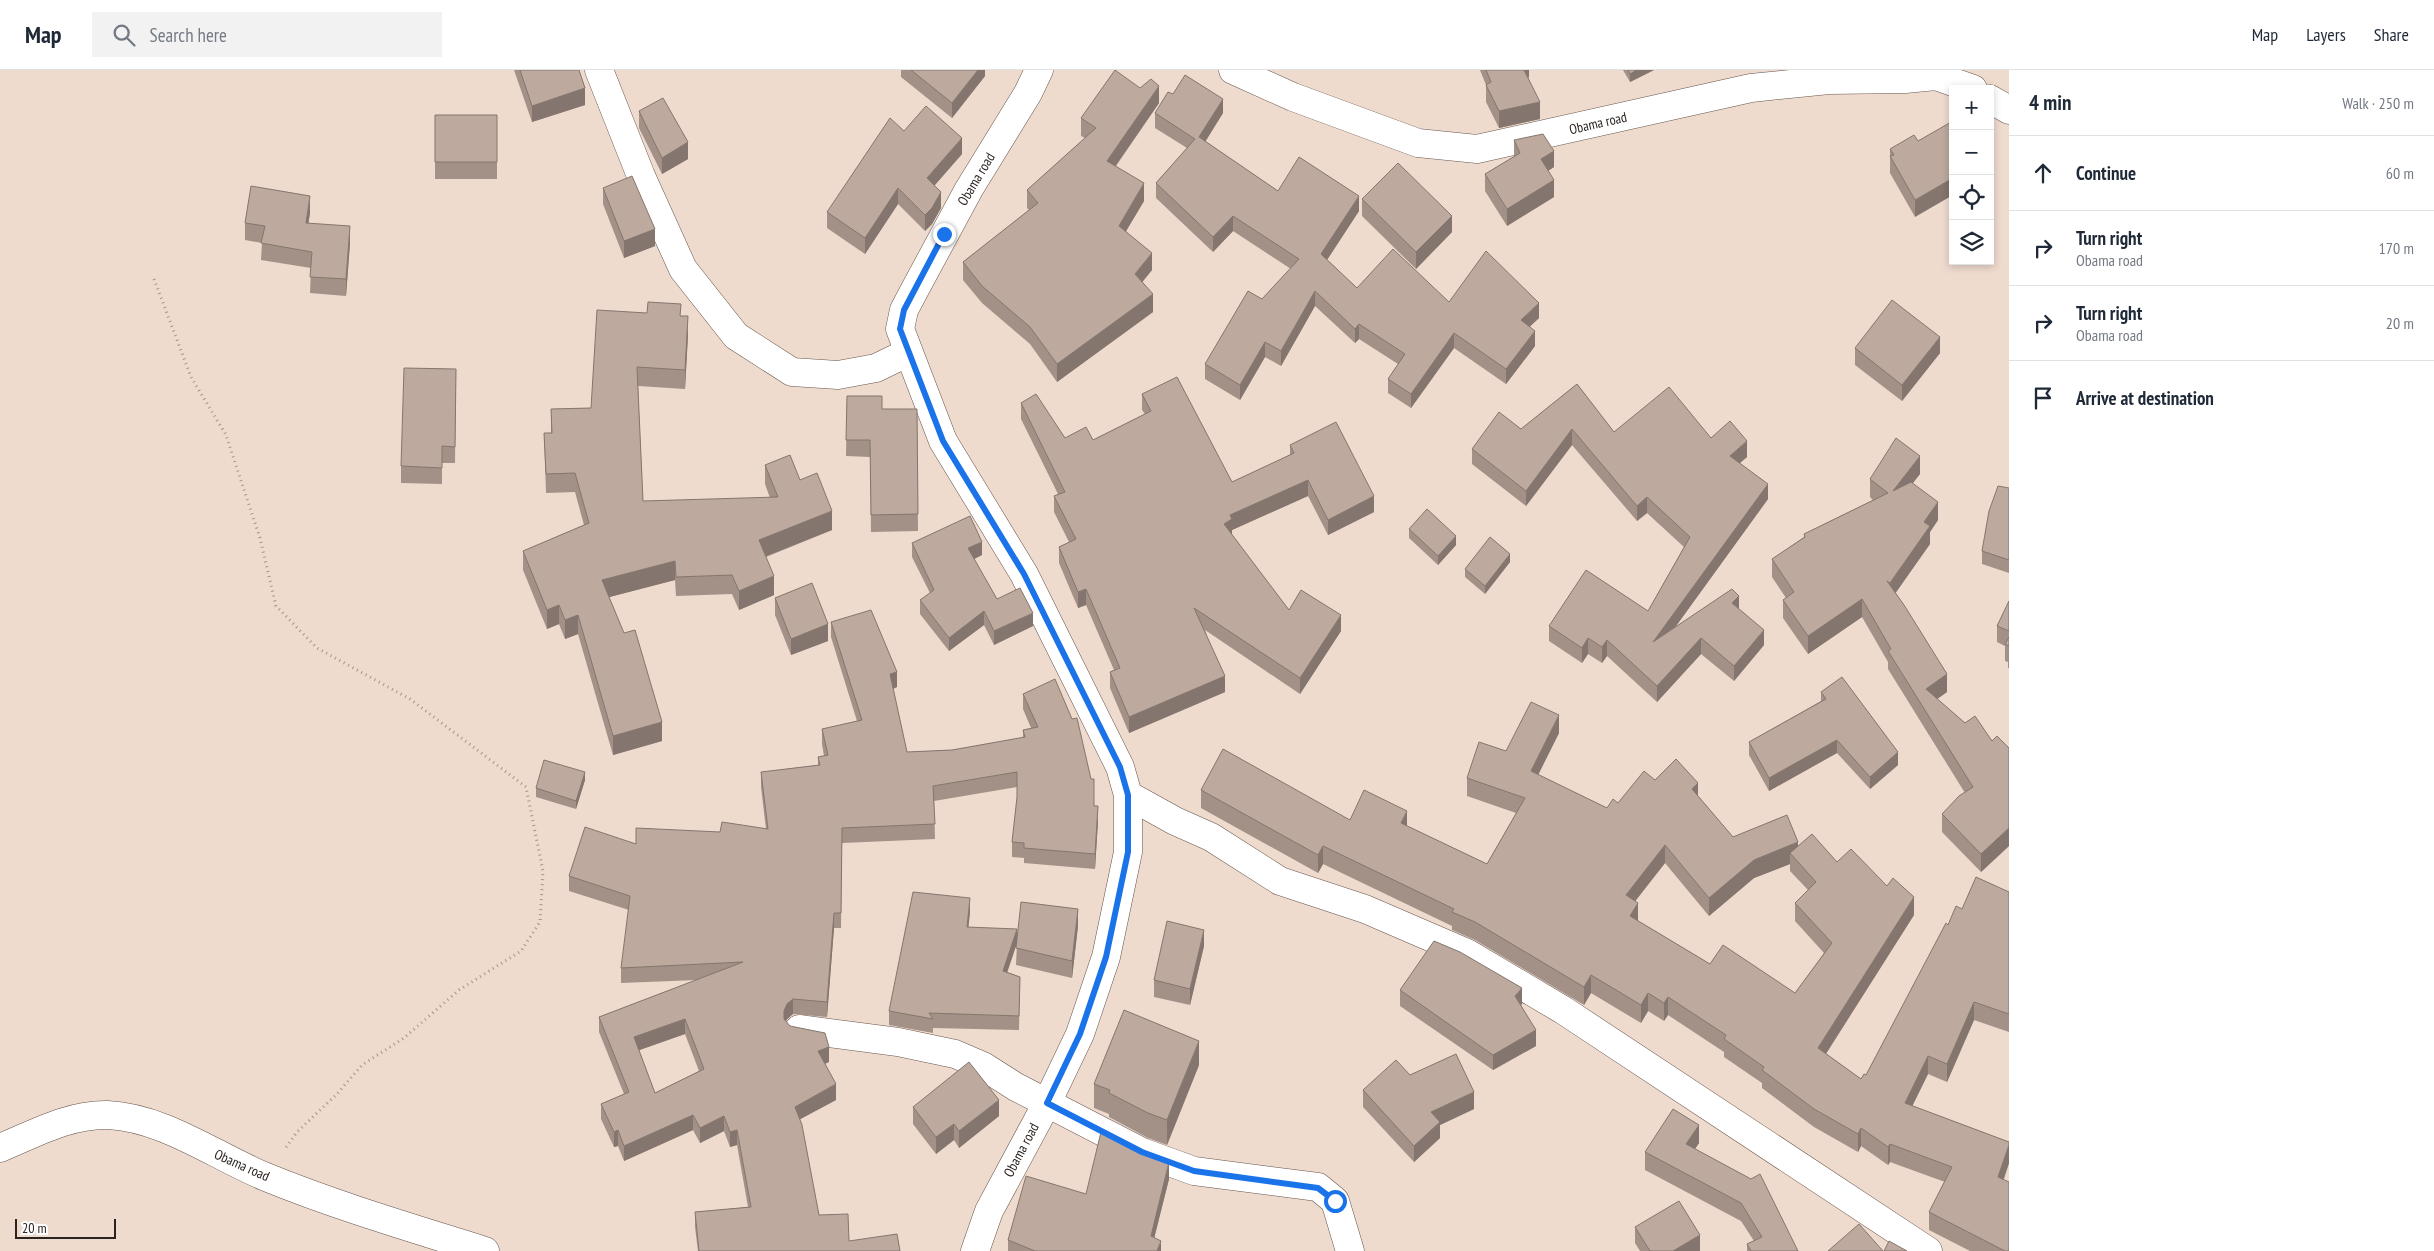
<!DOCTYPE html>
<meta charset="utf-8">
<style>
:root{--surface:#fff;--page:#f2f2f3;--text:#1f2937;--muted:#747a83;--line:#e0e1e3}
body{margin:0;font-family:"PT Sans Narrow",sans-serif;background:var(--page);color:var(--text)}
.controls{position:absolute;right:15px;top:15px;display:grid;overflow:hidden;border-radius:0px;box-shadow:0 2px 8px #0003}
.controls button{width:45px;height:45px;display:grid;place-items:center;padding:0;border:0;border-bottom:1px solid var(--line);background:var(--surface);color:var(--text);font:25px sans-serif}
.scale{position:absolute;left:15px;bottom:12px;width:101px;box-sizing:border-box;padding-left:5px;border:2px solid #2b231f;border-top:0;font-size:14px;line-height:18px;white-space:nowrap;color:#2b231f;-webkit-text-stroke:4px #fff;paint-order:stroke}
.stop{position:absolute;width:15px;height:15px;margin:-11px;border:4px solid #1a73e8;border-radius:50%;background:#fff}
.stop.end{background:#1a73e8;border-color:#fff;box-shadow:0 1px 5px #0008}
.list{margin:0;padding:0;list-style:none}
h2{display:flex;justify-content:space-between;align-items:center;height:65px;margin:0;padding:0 20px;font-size:21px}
h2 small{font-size:16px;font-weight:400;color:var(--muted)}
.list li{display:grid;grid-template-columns:32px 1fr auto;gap:15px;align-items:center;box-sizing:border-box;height:75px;padding:0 20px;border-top:1px solid var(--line)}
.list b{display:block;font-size:19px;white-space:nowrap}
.list p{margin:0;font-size:16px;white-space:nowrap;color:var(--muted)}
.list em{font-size:16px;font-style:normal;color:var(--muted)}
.icon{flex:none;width:28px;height:28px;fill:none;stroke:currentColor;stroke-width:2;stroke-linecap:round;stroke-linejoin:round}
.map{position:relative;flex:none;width:2009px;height:1181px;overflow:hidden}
header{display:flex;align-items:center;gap:30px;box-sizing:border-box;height:70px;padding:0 25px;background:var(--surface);border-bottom:1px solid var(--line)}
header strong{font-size:24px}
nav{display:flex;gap:28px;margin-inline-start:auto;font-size:18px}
.search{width:350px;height:45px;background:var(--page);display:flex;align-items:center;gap:12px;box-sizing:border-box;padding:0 18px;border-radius:0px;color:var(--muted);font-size:19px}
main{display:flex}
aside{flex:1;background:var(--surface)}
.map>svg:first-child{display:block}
</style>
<header>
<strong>Map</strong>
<div class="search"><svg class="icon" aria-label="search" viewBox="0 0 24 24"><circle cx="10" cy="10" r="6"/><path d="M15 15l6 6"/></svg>Search here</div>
<nav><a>Map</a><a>Layers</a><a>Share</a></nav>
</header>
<main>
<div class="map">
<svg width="2009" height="1181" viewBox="0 0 2009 1181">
<rect width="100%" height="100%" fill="#efdace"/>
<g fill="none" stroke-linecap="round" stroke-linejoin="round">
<g stroke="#67564b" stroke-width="29">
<path id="street" d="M599,0L641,106L683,199L736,266L792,302L838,305L876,298L909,282
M1233,0L1293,27L1418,73L1477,79L1751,18L1829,10L1905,9L1936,6L1973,19
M1990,29L2009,40
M1128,725L1175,751L1211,767L1280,811L1365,839L1467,883L1563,940L1928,1181
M799,959L898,972L955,984L983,996L1016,1017L1142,1082L1194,1101L1318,1117L1335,1131L1350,1181
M0,1078C34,1064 69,1044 108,1045C165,1048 215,1086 266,1107C337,1136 412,1158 485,1181
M975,1181L989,1141L1047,1033L1080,964L1106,887L1128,782V725L1120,697L1024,504L943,371L900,259L904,240L914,221L969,119L1028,23L1039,0"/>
</g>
<path stroke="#a4948b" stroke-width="3" stroke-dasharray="1 4" stroke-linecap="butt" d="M154,209L191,307L226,365L260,468L276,536L317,578L410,629L526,717L543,801L540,852L521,881L459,920L404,968L362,995L337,1024L297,1062L284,1080"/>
<use href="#street" stroke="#fff" stroke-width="28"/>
</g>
<path fill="#a39187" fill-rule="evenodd" d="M514,0H579L585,35L532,52Z
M901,0H985V6L952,48L901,7Z
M1480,0H1529V7L1528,8L1540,49L1499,58L1486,32V15Z
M1623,0H1654L1630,12Z
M1173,24L1223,43L1205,71L1278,121L1359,141L1327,190L1357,218L1449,232L1539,248L1530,256L1535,276L1506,314L1454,278L1411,338L1388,323V309L1398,294L1359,269L1355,273L1315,236L1281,296L1265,287L1240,330L1205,309V294L1262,229L1291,199L1233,161L1213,182L1156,128V113L1187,78L1155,58V43Z
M1159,33L1116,96L1144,131L1126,161L1152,200L1142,212L1153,242L1057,312L1030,274L982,233L963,210V192L1029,140L1027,138V120L1085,68L1081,66V48Z
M639,41L688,89L662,104L639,58Z
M435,45L497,92V109H435Z
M904,61L962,84L934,116L941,138L932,154L925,161L898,134L865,184L827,158V142Z
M1514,70L1554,97L1548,101L1554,127L1507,156L1485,121V104L1514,87Z
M1918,71L1915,147L1890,103V79Z
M603,118L655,176L624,188L603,134Z
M1362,129L1452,162L1416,199L1362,146Z
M310,143L308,153L350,173L346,226L310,223L311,198L261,190L262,173L245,170V153Z
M681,246L688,265L685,319L638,316L643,431L770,428L765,414V395L800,410L832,460L766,487L774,525L739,540L732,524L676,526L675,510L609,527L662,671L613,685L578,564L565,569L559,554L547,559L523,500V481L584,455L575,422L546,423L544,363H551V339L591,338Z
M1855,278L1940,283L1902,331L1855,295Z
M456,299L455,393H442V414L401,413V396Z
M1577,314L1614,362L1711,368L1747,387L1740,393L1768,429L1675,557L1739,539L1764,575L1734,611L1701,584L1657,632L1607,586L1602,593L1588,584L1582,593L1549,571V556L1648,541L1684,477L1647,443L1637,451L1572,375L1526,436L1472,394V379L1521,359Z
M1142,324L1232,412L1290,385V375L1374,442L1328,465L1308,426L1232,460V465L1289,540L1341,561L1300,624L1205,560L1225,622L1129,663L1110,618V602L1114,600L1086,535L1078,538L1059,493V477L1069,472L1054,442V426L1058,424L1021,349V333L1065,368L1093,370L1145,344L1142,340Z
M847,326L882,339H917L918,461L871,462L870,387L846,386Z
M1920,404L1912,413L1938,450L1930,462V474L1895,523L1947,622L1937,629L1965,653L1992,671L2009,678V776L1981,802L1942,762V744L1965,723L1888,599V592L1862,547L1808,584L1783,548V530L1786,528L1772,507V489L1804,467V464L1873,430L1870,427V409Z
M2009,418V503L1982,494V481Z
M1409,459L1456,475L1438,495L1409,468Z
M912,473L982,485L974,489L997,529L1033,556L994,575L984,555L949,581L920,544V530L930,523L912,487Z
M1510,492L1485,524L1465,507V499Z
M775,528L828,571L791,585L775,545Z
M2009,531V598H2008V592L2005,591V576L1997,572V556Z
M831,552L897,617L893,619L907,682L952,680L1023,668V660L1031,658L1023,639V624L1094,736L1098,751L1095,799L1024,793V788L1012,787V772L1017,729V717L934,731L935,769L842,773L841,858H834L827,947L793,944L787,949L786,951L790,956L829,992L825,994L836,1030L800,1049L819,1145L849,1171L900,1181H698L695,1157V1142L748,1137L737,1075L730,1077L724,1061L700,1073L693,1060L624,1091L618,1076L614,1077L601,1049V1034L624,1024L599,962V947L697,910L621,913V898L629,840L569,821V806L636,774L720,762L766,759L761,717V702L818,695V687L824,686L822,674V659L857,651L831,567ZM685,964L699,1001L655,1023L639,980Z
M1821,622L1898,695L1870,719L1837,683L1769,721L1749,685V672L1821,631Z
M1559,663L1538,705L1607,738L1618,733L1655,710L1698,726L1733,767L1798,776L1837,792L1914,845L1826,984L1861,1009L1866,1005L1948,855L1962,839L2009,822V962L1974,950L1947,1012L1928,1004L1912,1036L2009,1072V1093L2004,1109L2009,1181H1970L1929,1160V1142L1945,1112L1890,1092L1888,1095L1861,1076L1858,1082L1814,1057L1762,1018V1013L1724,987V982L1668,945L1664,951L1648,941L1641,953L1591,923L1584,935L1475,870L1452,860V856L1323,794L1318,803L1201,738V720L1350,750L1407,756L1487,794L1516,743L1467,726V708L1506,681ZM1665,793L1709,846L1754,808L1790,794V801L1808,820L1795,833V851L1824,883L1795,923L1710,894L1638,851L1635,831Z
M585,710L576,739L536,727V718Z
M970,842L968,857L1017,873L1078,856L1072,908L1016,895L1017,873L1007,902L1020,907L1019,960L933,958V963L889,955V941Z
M1204,876L1190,935L1154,927V910Z
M1400,920L1522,934L1521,935L1536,976L1493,1000L1400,936Z
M1199,995L1167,1075L1148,1068L1109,1047V1044L1094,1038V1014Z
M1410,1005L1474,1039L1440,1055V1068L1414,1092L1363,1037V1020Z
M913,1037L999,1046L959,1078L954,1070L936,1084L913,1054Z
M1699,1073L1695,1079L1798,1181H1747V1174L1754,1171L1741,1151L1645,1100V1082Z
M1169,1109L1154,1168L1161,1181H1008V1170L1086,1124Z
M1635,1157L1700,1181H1640L1635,1173Z"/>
<path fill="#84766e" d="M978,0H985V6L952,48V33Z
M1521,0H1529V7L1521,10Z
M1637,0H1654L1630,12V4Z
M1159,16V33L1107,108V91Z
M585,18V35L532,52V36Z
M1223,29V43L1199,82V67Z
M1540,32V49L1499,58V41Z
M962,68V84L927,124V108Z
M688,72V89L662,104V88Z
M1554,81V97L1541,105V89Z
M1953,108V125L1915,147V130Z
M1554,110V127L1507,156V139Z
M1144,113V131L1119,173V156Z
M898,118V134L865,184V168Z
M941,122V138L932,154L925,161V145Z
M310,126V143L306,170V153Z
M1359,126V141L1321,199V184Z
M1233,146V161L1213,182V167Z
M1452,146V162L1416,199V182Z
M350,156V173L346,226V209Z
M655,159V176L624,188V171Z
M1152,183V200L1135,221V204Z
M1315,221V236L1281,296V281Z
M1153,224V242L1057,312V294Z
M1539,233V248L1521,265V250Z
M688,246V265L685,319V300Z
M1359,254V269L1355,273V259Z
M1535,261V276L1506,314V299Z
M1454,263V278L1411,338V324Z
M1940,267V283L1902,331V315Z
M1265,272V287L1240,330V315Z
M1572,359V375L1526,436V421Z
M1747,371V387L1730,401V386Z
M1920,386V404L1893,439V421Z
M1308,410V426L1232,460V465L1224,454L1230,445Z
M1768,414V429L1653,588V572Z
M1374,426V442L1328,465V450Z
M1647,427V443L1637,451V436Z
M1938,432V450L1930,462V474L1890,531V513L1924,452Z
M832,441V460L759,489V470Z
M1456,466V475L1438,495V486Z
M982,472V485L968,492V478Z
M1510,484V492L1485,524V516Z
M675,491V510L602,529V510Z
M774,506V525L739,540V521Z
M1086,519V535L1078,538V522Z
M1739,526V542L1732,533Z
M1862,529V547L1808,584V566Z
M559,535V554L547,559V540Z
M984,541V555L949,581V568Z
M1033,543V556L994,575V561Z
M578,545V564L565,569V550Z
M1341,545V561L1300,624V608Z
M828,554V571L791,585V569Z
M1764,560V575L1734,611V596Z
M1588,568V584L1582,593V578Z
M1701,568V584L1657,632V616Z
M1607,570V586L1602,593V577Z
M897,602V617L890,620V604Z
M1947,604V622L1926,637V619Z
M1225,606V622L1129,663V647Z
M1559,645V663L1531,719V701Z
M662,652V671L613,685V666Z
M1837,670V683L1769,721V708Z
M1898,682V695L1870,719V707Z
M585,702V710L576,739V731Z
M1698,713V731L1692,719Z
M1098,736V751L1095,799V784Z
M1407,741V759L1401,753Z
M2009,758V776L1981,802V784Z
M1798,772V790L1790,783V794L1754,808L1709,846V828L1754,790Z
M1665,775V793L1626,843V825Z
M1323,776V794L1318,803V785Z
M1914,827V845L1818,996V978Z
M970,828V842L967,872V857Z
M1638,833V851L1630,846Z
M1078,839V856L1072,908V891Z
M834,843V858L827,947V932Z
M1017,859V873L1003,915V901Z
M1204,860V876L1190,935V919Z
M1591,905V923L1584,935V917Z
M1522,918V934L1515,941V926Z
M1648,923V941L1641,953V935Z
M1668,927V945L1664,951V933Z
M793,929V944L787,949L784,956V941L787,934Z
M1974,932V950L1947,1012V994Z
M685,949V964L634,982V967Z
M1536,960V976L1493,1000V985Z
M1199,971V995L1167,1075V1050Z
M829,977V992L818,996V981Z
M1928,986V1004L1905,1051V1033Z
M836,1014V1030L795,1052V1037Z
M1474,1022V1039L1440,1055V1068L1414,1092V1076L1431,1042Z
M999,1030V1046L959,1078V1061Z
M693,1045V1060L624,1091V1076Z
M724,1046V1061L700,1073V1058Z
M954,1054V1070L936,1084V1067Z
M1699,1055V1073L1686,1092V1074Z
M1861,1058V1076L1858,1082V1064Z
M618,1060V1076L614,1077V1062Z
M737,1060V1075L730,1077V1062Z
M1890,1074V1092L1888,1095V1077Z
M2009,1075V1093L1998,1125V1107Z
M1169,1092V1109L1151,1181V1166Z
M1700,1165V1181H1673Z
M1161,1171V1181H1157Z"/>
<path fill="#bda99d" stroke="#84766e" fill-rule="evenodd" d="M520,0H579L585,18L532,36Z
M911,0H978L952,33Z
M1115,0L1140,18L1151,9L1159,16L1107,91L1144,113L1119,156L1152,183L1135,204L1153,224L1057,294L1030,257L982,216L963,192L1038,133L1027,120L1096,58L1081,48Z
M1486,0H1524L1540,32L1499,41L1486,15L1491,12Z
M1628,0H1637L1630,4Z
M1185,5L1223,29L1199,67L1278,121L1299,87L1359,126L1321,184L1357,218L1393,179L1449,232L1486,181L1539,233L1521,250L1535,261L1506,299L1454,263L1411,324L1388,309L1405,284L1359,254L1355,259L1315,221L1281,281L1265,272L1240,315L1205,294L1248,221L1262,229L1299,189L1233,146L1213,167L1156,113L1195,69L1155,43L1168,22L1173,24Z
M663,28L688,72L662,88L639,41Z
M926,36L962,68L927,108L941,122L932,138L925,145L898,118L865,168L827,142L890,48L904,61Z
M435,45H497V92H435Z
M1953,51V108L1915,130L1890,86L1894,85L1890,79L1914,65L1918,71Z
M1543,64L1554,81L1541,89L1554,110L1507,139L1485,104L1520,83L1514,70Z
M1398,93L1452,146L1416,182L1362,129Z
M632,106L655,159L624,171L603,118Z
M251,116L310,126L306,153L350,156L346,209L310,207L312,182L261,173L265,156L245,153Z
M1892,230L1940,267L1902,315L1855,278Z
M648,232L681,234L680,246H688L685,300L637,297L643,431L778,427L765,395L790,385L800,410L817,403L832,441L759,470L774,506L739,521L732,505L676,507L675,491L602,510L624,563L635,560L662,652L613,666L578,545L565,550L559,535L547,540L523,481L589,453L575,403L546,404L544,363H552L551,339L591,338L597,240L647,243Z
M404,298L456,299L455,377L442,376V398L401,396Z
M1177,307L1232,412L1294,383L1290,375L1336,352L1374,426L1328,450L1308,410L1230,445L1232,449L1224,454L1289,540L1301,520L1341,545L1300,608L1194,538L1225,606L1129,647L1110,602L1120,598L1086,519L1078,522L1059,477L1076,469L1054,426L1065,422L1021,333L1036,324L1065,368L1086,357L1093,370L1151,341L1142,324Z
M1577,314L1614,362L1669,317L1711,368L1730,351L1747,371L1730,386L1768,414L1653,572L1732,519L1739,526L1732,533L1764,560L1734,596L1701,568L1657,616L1607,570L1602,577L1588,568L1582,578L1549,556L1586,500L1648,541L1690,467L1647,427L1637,436L1572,359L1526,421L1472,379L1499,342L1521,359Z
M847,326H882V339H917L918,444L871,445L870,370H846Z
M1896,368L1920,386L1893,421L1911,412L1938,432L1924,452L1930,456L1890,513L1887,511L1904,535L1947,604L1926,619L1965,653L1975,646L1992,671L1997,666L2009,678V758L1981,784L1942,744L1959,726L1973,717L1888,581L1891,579L1862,529L1808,566L1783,530L1794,522L1772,489L1805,467L1804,464L1888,423L1870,409Z
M1998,416L2009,418V490L1982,481L1989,441Z
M1427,439L1456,466L1438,486L1409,459Z
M970,446L982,472L968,478L997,529L1020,518L1033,543L994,561L984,541L949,568L920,530L934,520L912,473Z
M1490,467L1510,484L1485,516L1465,499Z
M812,513L828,554L791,569L775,528Z
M2009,531V561L1997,556Z
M871,540L897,602L890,604L907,682L952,680L1025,667L1023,660L1038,657L1023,624L1055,609L1072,649L1077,648L1091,709H1094V736H1098L1095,784L1024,778V773L1012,772L1017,727V702L933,716L935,754L842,758L841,843H834L827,932L793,929L787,934L784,941V949L790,956L825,963L829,977L818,981L836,1014L795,1037L802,1055L819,1145L848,1144L849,1171L897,1164L900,1181H699L695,1142L751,1137L737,1060L730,1062L724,1046L700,1058L693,1045L624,1076L618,1060L614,1062L601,1034L629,1022L599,947L743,892L621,898L630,826L569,806L585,757L636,774V758L720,762L722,752L768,759L761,702L820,695L818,687L828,685L822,659L862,650L831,552ZM685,949L704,999L655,1023L634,967Z
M2009,567V576L2005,574Z
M1842,607L1898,682L1870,707L1837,670L1769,708L1749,672L1826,629L1821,622Z
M1531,632L1559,645L1531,701L1607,738L1613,729L1618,733L1644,701L1655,710L1676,689L1698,713L1692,719L1733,767L1787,745L1798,772L1754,790L1709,828L1665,775L1626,825L1638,833L1630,846L1710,894L1723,875L1795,923L1832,873L1795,833L1816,812L1790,783L1812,764L1837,792L1851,779L1887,816L1893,808L1914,827L1818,978L1861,1009L1864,1004L1866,1005L1946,853L1948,855L1956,836L1962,839L1976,807L2009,822V944L1974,932L1947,994L1928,986L1905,1033L2009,1072V1075L1998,1107L2009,1112V1181H2005L1929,1142L1952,1097L1890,1074L1888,1077L1861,1058L1858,1064L1814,1039L1762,1000L1764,997L1724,969L1726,965L1668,927L1664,933L1648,923L1641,935L1591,905L1584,917L1475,852L1452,842L1454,839L1323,776L1318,785L1201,720L1223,679L1350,750L1364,720L1407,741L1401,753L1487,794L1525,728L1467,708L1479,672L1506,681Z
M544,690L585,702L576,731L536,718Z
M913,822L970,828L967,857L1017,859L1003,901L1020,907L1019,946L929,943L933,949L889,941Z
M1021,832L1078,839L1072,891L1016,878Z
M1167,851L1204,860L1190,919L1154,910Z
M1434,871L1460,882L1522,918L1515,926L1536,960L1493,985L1400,920Z
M1124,940L1199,971L1167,1050L1148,1043L1109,1023L1110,1020L1094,1014Z
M1456,984L1474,1022L1431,1042L1440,1052L1414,1076L1363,1020L1396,990L1410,1005Z
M969,992L999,1030L959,1061L954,1054L936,1067L913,1037Z
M1673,1039L1699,1055L1686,1074L1751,1109L1760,1104L1798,1181H1751L1747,1174L1762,1167L1741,1133L1645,1082Z
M1101,1062L1135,1079L1169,1092L1151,1166L1161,1171L1157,1181H1035L1008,1170L1026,1106L1086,1124Z
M1679,1131L1700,1165L1673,1181H1650L1635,1157Z
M1859,1154L1883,1181H1828Z
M1889,1171L1907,1181H1884Z"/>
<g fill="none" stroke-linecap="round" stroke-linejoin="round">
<path stroke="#1a73e8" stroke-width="6" d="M944,164L904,240L900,259L943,371L1024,504L1120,697L1128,725V782L1106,887L1080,964L1047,1033L1142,1082L1194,1101L1318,1118L1335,1131"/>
</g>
<g text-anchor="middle" stroke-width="5" stroke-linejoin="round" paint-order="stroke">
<g font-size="14" fill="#2b231f" stroke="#fff">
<text transform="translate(1598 53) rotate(-13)" y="5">Obama road</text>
<text transform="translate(976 109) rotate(-59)" y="5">Obama road</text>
<text transform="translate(1021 1080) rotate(-62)" y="5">Obama road</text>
<text transform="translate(242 1095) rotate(24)" y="5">Obama road</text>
</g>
</g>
</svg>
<div class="controls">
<button>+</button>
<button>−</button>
<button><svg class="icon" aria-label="locate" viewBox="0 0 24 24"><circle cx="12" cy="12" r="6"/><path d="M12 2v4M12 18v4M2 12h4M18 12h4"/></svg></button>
<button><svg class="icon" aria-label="layers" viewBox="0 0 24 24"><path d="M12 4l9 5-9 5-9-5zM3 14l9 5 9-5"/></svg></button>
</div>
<div class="scale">20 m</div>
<div class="stop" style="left:1335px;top:1131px"></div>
<div class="stop end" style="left:944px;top:164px"></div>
</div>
<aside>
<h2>4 min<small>Walk · 250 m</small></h2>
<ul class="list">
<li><svg class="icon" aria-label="ahead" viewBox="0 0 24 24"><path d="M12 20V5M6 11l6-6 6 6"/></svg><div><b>Continue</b></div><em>60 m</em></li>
<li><svg class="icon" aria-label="right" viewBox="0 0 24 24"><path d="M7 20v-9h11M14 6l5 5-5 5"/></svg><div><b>Turn right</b><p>Obama road</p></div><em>170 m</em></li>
<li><svg class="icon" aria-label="right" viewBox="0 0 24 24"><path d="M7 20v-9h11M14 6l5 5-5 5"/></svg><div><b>Turn right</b><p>Obama road</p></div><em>20 m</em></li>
<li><svg class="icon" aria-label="arrive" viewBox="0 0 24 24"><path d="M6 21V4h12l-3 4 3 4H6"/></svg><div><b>Arrive at destination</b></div></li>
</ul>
</aside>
</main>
